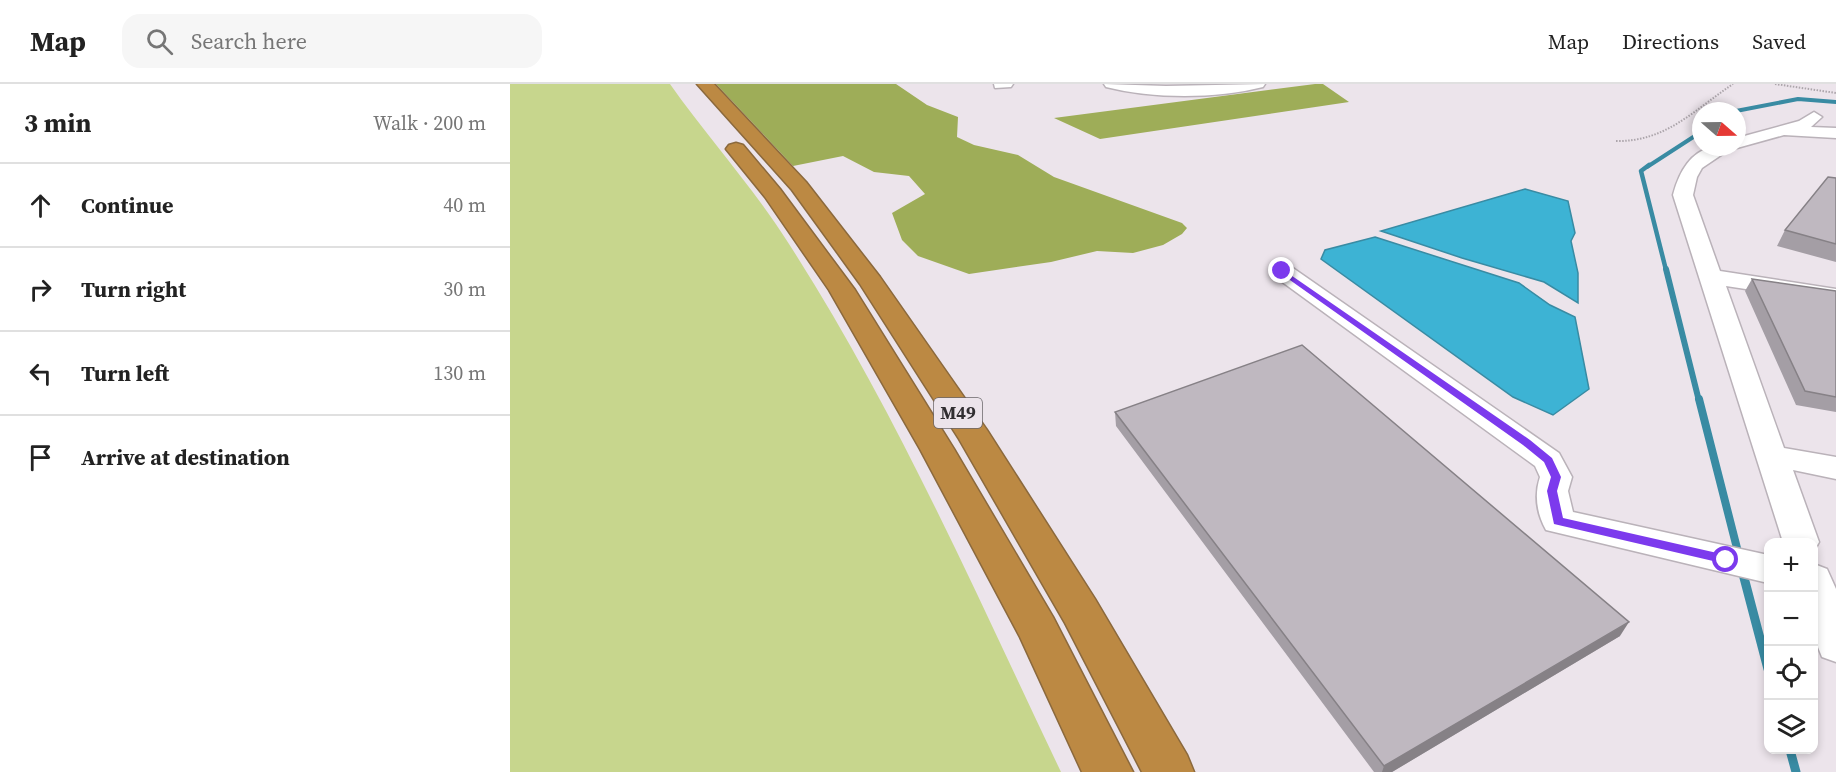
<!DOCTYPE html>
<meta charset="utf-8">
<style>
:root{--surface:#fff;--page:#f6f6f6;--text:#222;--muted:#767676;--line:#e0e0e0}
body{margin:0;font-family:"Source Serif 4",serif;background:var(--page);color:var(--text)}
.controls{position:absolute;right:18px;bottom:18px;display:grid;overflow:hidden;border-radius:12px;box-shadow:0 3px 9px #0003}
.controls button{width:54px;height:54px;display:grid;place-items:center;padding:0;border:0;border-bottom:2px solid var(--line);background:var(--surface);color:var(--text);font:30px sans-serif}
.compass{position:absolute;left:1182px;top:18px;width:54px;height:54px;border-radius:50%;background:var(--surface);box-shadow:0 3px 9px #0003;rotate:110deg}
.stop{position:absolute;width:18px;height:18px;margin:-14px;border:4px solid #7c3aed;border-radius:50%;background:#fff}
.stop.end{background:#7c3aed;border-color:#fff;box-shadow:0 2px 6px #0008}
.list{margin:0;padding:0;list-style:none}
h2{display:flex;justify-content:space-between;align-items:center;height:78px;margin:0;padding:0 24px;font-size:26px}
h2 small{font-size:20px;font-weight:400;color:var(--muted)}
.list li{display:grid;grid-template-columns:39px 1fr auto;gap:18px;align-items:center;box-sizing:border-box;height:84px;padding:0 24px;border-top:2px solid var(--line)}
.list b{display:block;font-size:22px;white-space:nowrap}
.list em{font-size:20px;font-style:normal;color:var(--muted)}
.icon{flex:none;width:33px;height:33px;fill:none;stroke:currentColor;stroke-width:2;stroke-linecap:round;stroke-linejoin:round}
.map{position:relative;flex:none;width:1326px;height:688px;overflow:hidden}
header{display:flex;align-items:center;gap:36px;box-sizing:border-box;height:84px;padding:0 30px;background:var(--surface);border-bottom:2px solid var(--line)}
header strong{font-size:28px}
nav{display:flex;gap:33px;margin-inline-start:auto;font-size:21px}
.search{width:420px;height:54px;background:var(--page);display:flex;align-items:center;gap:15px;box-sizing:border-box;padding:0 21px;border-radius:18px;color:var(--muted);font-size:22px}
main{display:flex}
aside{flex:1;background:var(--surface)}
.map>svg:first-child{display:block}
</style>
<header>
<strong>Map</strong>
<div class="search"><svg class="icon" aria-label="search" viewBox="0 0 24 24"><circle cx="10" cy="10" r="6"/><path d="M15 15l6 6"/></svg>Search here</div>
<nav><a>Map</a><a>Directions</a><a>Saved</a></nav>
</header>
<main>
<aside>
<h2>3 min<small>Walk · 200 m</small></h2>
<ul class="list">
<li><svg class="icon" aria-label="ahead" viewBox="0 0 24 24"><path d="M12 20V5M6 11l6-6 6 6"/></svg><div><b>Continue</b></div><em>40 m</em></li>
<li><svg class="icon" aria-label="right" viewBox="0 0 24 24"><path d="M7 20v-9h11M14 6l5 5-5 5"/></svg><div><b>Turn right</b></div><em>30 m</em></li>
<li><svg class="icon" aria-label="left" viewBox="0 0 24 24"><path d="M17 20v-9H6M10 6l-5 5 5 5"/></svg><div><b>Turn left</b></div><em>130 m</em></li>
<li><svg class="icon" aria-label="arrive" viewBox="0 0 24 24"><path d="M6 21V4h12l-3 4 3 4H6"/></svg><div><b>Arrive at destination</b></div></li>
</ul>
</aside>
<div class="map">
<svg width="1326" height="688" viewBox="0 0 1326 688">
<rect width="100%" height="100%" fill="#ece4eb"/>
<path fill="#c7d68d" d="M0,0H160C198,54 243,103 279,160C386,326 466,510 551,688H0Z"/>
<path fill="#9ead58" d="M206,0H386L417,21L448,33L447,53L464,61L508,71L544,93L672,139L677,144L672,150L653,161L623,169L587,167L541,178L459,190L408,172L392,156L382,129L415,110L399,92L364,88L333,72L283,82Z
M805,0H813L839,18L590,55L544,34Z"/>
<path fill="#3db3d4" stroke="#398ba3" stroke-width="1.5" d="M1015,105L1058,117L1065,149L1061,157L1068,189V219L1034,198L952,174L871,147Z
M865,153L1009,199L1040,221L1065,233L1079,305L1043,331L1003,313L811,175L815,166Z"/>
<g fill="none" stroke-linecap="round" stroke-linejoin="round">
<path stroke="#398ba3" stroke-width="4" d="M1226,27L1288,15L1326,18
M1137,83L1191,48"/>
<path stroke="#398ba3" stroke-width="4.5" d="M1139,81L1131,87L1156,186"/>
<path stroke="#398ba3" stroke-width="6" d="M1156,185L1189,317"/>
<path stroke="#398ba3" stroke-width="8" d="M1189,315L1229,472"/>
<path stroke="#398ba3" stroke-width="9" d="M1232,486L1258,585
M1280,666L1286,688"/>
<g stroke="#bab2b9" stroke-width="3">
<path id="minor" d="M484,0H503L501,3L485,4Z
M594,0L656,2L755,0L753,3C706,15 643,15 596,3Z
M1304,28L1312,33L1301,43L1326,44V54L1274,51L1227,64L1223,63L1192,84L1187,93L1183,111L1210,187L1326,205V219L1216,202L1274,364L1326,373V395L1283,386L1309,458L1304,467V458H1273L1163,111C1168,92 1178,70 1199,64C1207,61 1218,63 1227,63V54L1289,37Z
M772,180L780,182L1049,369L1062,393L1058,407L1063,428L1258,471V499L1036,446C1027,430 1024,411 1030,393L1025,382L764,192L761,187L764,182Z
M1304,480L1317,485L1326,505V578L1312,573L1304,553Z"/>
</g>
<g stroke="#8b693d" stroke-width="3">
<path id="highway" d="M187,0H204L296,98L370,193L477,346L585,515L677,671L684,688H632L555,539L449,355L350,200L282,106Z
M226,59L233,61L270,105L345,206L444,365L543,533L623,688H572L510,553L410,365L319,206L255,113L216,65L219,61Z"/>
</g>
<path stroke="#aca5ab" stroke-width="2" stroke-dasharray="1.5 1.5" stroke-linecap="butt" d="M1265,0L1326,9
M1106,57C1156,58 1184,26 1223,0"/>
<use href="#minor" fill="#fff" fill-rule="evenodd"/>
<use href="#highway" fill="#bc8943" fill-rule="evenodd"/>
</g>
<path fill="#a49ea5" d="M1326,94V178L1267,162L1275,146Z
M1242,195L1326,207V328L1286,321L1235,207Z
M605,328L1110,552L882,688H864L606,342Z"/>
<path fill="#868186" d="M1119,538L1110,552L882,688H872L874,682Z"/>
<path fill="#bfb8c0" stroke="#868186" stroke-width="1.5" d="M1318,93L1326,94V160L1275,146Z
M1242,195L1326,207V313L1295,307Z
M792,261L1119,538L874,682L605,328Z"/>
<path fill="#7c3aed" d="M772,185L1020,356L1042,374L1051,393L1047,407L1053,434L1216,471L1222,476L1220,479L1216,480L1044,440L1037,407L1041,393L1034,378L1013,361L770,189Z"/>
<g text-anchor="middle" stroke-width="4.5" stroke-linejoin="round" paint-order="stroke">
<rect fill="#ece4eb" stroke="#696569" stroke-width="1.5" x="424" y="314" width="48" height="30" rx="4.5"/>
<g font-size="18" font-weight="bold" fill="#312e31">
<text x="448" y="335">M49</text>
</g>
</g>
</svg>
<div class="controls">
<button>+</button>
<button>−</button>
<button><svg class="icon" aria-label="locate" viewBox="0 0 24 24"><circle cx="12" cy="12" r="6"/><path d="M12 2v4M12 18v4M2 12h4M18 12h4"/></svg></button>
<button><svg class="icon" aria-label="layers" viewBox="0 0 24 24"><path d="M12 4l9 5-9 5-9-5zM3 14l9 5 9-5"/></svg></button>
</div>
<svg class="compass" viewBox="-18 -18 36 36"><path d="M0-13l5 13h-10z" fill="#e53935"/><path d="M0 13l5-13h-10z" fill="#767676"/></svg>
<div class="stop" style="left:1216px;top:476px"></div>
<div class="stop end" style="left:772px;top:187px"></div>
</div>
</main>
